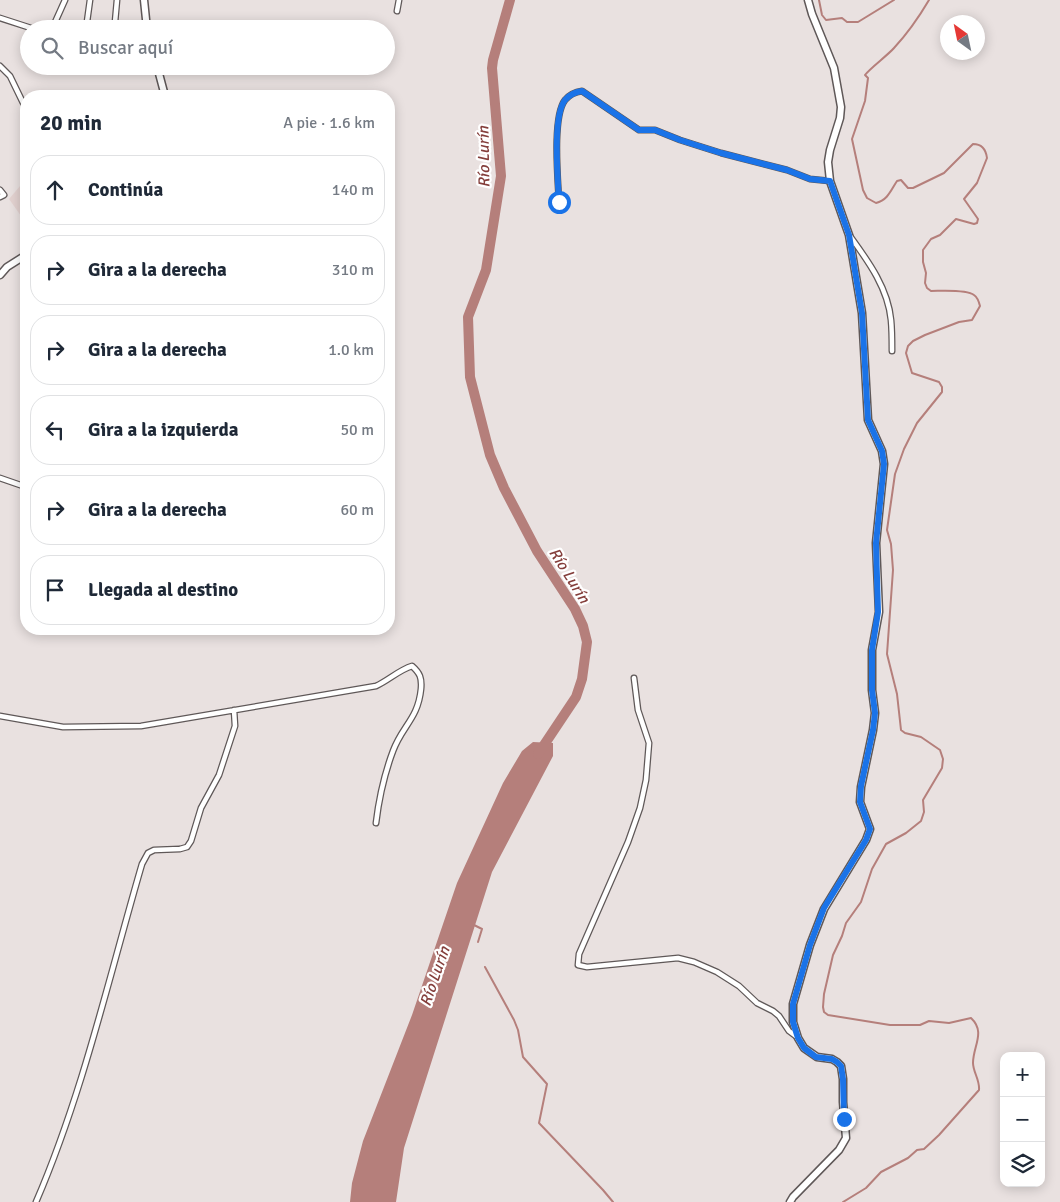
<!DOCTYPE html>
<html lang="es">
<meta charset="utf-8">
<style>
:root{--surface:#fff;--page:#f2f2f3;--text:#1f2937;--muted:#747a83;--line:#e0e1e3}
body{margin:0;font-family:Signika,sans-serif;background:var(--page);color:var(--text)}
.controls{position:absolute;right:15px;bottom:15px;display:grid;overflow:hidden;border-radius:10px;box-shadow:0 2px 12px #0003}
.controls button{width:45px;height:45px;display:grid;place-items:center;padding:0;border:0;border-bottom:1px solid var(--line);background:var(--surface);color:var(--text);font:25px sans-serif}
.compass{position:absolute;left:940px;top:15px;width:45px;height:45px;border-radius:50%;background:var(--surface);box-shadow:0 2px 12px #0003;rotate:327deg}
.stop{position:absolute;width:15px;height:15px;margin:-11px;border:4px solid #1a73e8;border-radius:50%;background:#fff}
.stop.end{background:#1a73e8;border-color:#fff;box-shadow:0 1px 5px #0008}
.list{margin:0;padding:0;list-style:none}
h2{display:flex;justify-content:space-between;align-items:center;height:65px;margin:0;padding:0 20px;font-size:21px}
h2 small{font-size:16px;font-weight:400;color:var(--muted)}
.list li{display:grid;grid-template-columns:32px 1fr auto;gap:15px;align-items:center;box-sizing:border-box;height:70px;margin:0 10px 10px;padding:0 10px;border:1px solid var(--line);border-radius:20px}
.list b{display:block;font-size:19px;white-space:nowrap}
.list em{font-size:16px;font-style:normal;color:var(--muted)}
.icon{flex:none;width:28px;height:28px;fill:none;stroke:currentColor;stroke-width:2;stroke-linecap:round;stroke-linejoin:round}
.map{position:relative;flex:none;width:1060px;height:1202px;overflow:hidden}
.search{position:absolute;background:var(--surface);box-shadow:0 2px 12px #0003;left:20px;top:20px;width:375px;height:55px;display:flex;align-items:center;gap:12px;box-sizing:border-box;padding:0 18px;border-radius:28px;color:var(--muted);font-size:19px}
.panel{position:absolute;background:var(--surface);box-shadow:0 2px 12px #0003;left:20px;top:90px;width:375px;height:545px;border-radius:20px}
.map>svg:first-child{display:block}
</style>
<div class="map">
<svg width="1060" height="1202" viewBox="0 0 1060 1202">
<rect width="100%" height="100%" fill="#e9e1e0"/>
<path fill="#e3d2d0" d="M26,179V223L9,199Z"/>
<path fill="#b57f7b" d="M533,742L553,743V756L492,872L404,1148L396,1202H350L352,1183L363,1141L412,1015L457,883L503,783L522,751Z"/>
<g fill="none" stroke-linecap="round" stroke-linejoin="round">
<path stroke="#b57f7b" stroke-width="2" d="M819,0L822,15L826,20L842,18L847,22H858L894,0
M474,925L482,929L478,942
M485,967L514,1020L518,1030L523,1057L547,1084L539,1123L603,1190L613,1202
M843,1202L866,1188L881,1172L908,1158L917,1150L924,1149L939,1135L979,1090C980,1080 973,1072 973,1063C973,1046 986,1032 971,1018L949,1023L929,1021L920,1025H890L828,1015L824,1012L823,1007L824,994L833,955L842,936L846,923L861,902L872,869L886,844L906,833L921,821L924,812L923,800L942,768L943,759L940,750L921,737L905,733L901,730L897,694L887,654L893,570L891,544L887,530L895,474L904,449L917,423L942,392V387L939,382L912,373L906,353L908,346L913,341L925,335L959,322L972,320L980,306C979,302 977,297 974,295C966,289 941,291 931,291L927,288L925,283L926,273L923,262V250L931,239L940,235L956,219L974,224L977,223L978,219L964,199L977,183L987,158C986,150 982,144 973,144L944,173L913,188H908L901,180L897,181C891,190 888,200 876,203L867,198L863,190L852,139L865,101L868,78L865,75C869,69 888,55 894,48C907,34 919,17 929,0"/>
<path stroke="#b57f7b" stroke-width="10" d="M510,0L493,60L492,68L501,176L486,270L468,317L470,377L490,455L504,488L537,551L575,609L583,626L587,642L582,679L576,697L538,754"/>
<g stroke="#5f5858" stroke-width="7">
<path id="street" d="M117,0L115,22L118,29
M397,11L399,0
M0,18L34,29
M52,29L65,0
M86,29L90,0
M0,66L10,76L26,109
M118,66L120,70
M0,190L4,195L0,197
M559,202C558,180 552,117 565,100C570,94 575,92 582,91L639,130H655L680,140L721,153L787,170L810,179L830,181
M850,236C868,261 888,288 891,320C892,330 892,341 892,351
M0,478L26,487
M634,678L638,710L649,743L646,780L640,808L628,842L579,954L578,965L587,967L678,958L694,962L717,972L739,986L757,1003L773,1011L779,1016L789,1031L797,1037
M0,716L63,727L141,726L376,686C389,680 399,670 412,666C420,673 422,678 421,689C418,719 402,726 393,751C384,775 379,798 376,823
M36,1202C83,1093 109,977 142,864L148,853L154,850L180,849L187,847L191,841L201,808L219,775L235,726L234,710"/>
</g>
<g stroke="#5f5858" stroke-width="9">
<path id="secondary" d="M144,0L147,29
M157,66L165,96
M0,275L7,267L26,255
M790,1202L793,1197L839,1150L846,1138L843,1102V1079L841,1066L837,1062L832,1059L817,1057L804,1048L798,1038L793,1022V1004L810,945L824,909L866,840L870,829L860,802L861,787L873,730L875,713L872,690V650L879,612L876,543L884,464L882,451L868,420L862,313L849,235L830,181L828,162L830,150L840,118L841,107L834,68L812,14L808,0"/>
</g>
<use href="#street" stroke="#fff" stroke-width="4.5"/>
<use href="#secondary" stroke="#fff" stroke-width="6"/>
</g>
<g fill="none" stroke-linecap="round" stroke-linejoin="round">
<path stroke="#1a73e8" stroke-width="6" d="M559,202C558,180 552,117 565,100C570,94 575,92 582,91L639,130H655L680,140L721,153L787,170L810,179L830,181L849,235L862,313L868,420L882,451L884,464L876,543L878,612L872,650V690L875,713L873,730L861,786L860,802L870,829L866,840L824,908L810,945L793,1004V1022L798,1038L804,1048L816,1057L832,1059L837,1062L841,1066L843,1079L844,1119"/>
</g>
<g text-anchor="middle" stroke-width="4.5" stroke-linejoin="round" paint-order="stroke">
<g font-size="16" font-style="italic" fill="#843e3b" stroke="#fff">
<text transform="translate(483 157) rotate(-91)" y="6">Río Lurín</text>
<text transform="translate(570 575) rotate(58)" y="6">Río Lurín</text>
<text transform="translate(434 976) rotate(-71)" y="6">Río Lurín</text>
</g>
</g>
</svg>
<div class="controls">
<button>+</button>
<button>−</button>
<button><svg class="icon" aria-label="layers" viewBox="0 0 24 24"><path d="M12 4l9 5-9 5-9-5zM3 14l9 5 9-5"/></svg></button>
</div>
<svg class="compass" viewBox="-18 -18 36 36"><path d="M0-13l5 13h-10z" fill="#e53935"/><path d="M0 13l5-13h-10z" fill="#747a83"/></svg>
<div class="stop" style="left:559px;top:202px"></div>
<div class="stop end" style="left:844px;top:1119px"></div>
<div class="search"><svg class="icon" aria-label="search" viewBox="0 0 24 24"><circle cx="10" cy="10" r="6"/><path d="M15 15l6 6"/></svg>Buscar aquí</div>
<section class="panel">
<h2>20 min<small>A pie · 1.6 km</small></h2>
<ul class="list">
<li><svg class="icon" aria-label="ahead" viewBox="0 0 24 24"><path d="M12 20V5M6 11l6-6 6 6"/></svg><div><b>Continúa</b></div><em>140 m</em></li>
<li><svg class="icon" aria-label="right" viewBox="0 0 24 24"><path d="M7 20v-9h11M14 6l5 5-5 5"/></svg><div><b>Gira a la derecha</b></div><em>310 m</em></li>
<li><svg class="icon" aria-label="right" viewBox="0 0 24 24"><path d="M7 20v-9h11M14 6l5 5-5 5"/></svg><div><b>Gira a la derecha</b></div><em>1.0 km</em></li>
<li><svg class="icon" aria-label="left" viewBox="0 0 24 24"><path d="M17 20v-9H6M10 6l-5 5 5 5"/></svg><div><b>Gira a la izquierda</b></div><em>50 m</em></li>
<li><svg class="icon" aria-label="right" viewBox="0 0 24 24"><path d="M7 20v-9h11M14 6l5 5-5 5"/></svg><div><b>Gira a la derecha</b></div><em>60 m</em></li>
<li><svg class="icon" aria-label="arrive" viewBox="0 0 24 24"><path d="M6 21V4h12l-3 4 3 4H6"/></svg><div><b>Llegada al destino</b></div></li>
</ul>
</section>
</div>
